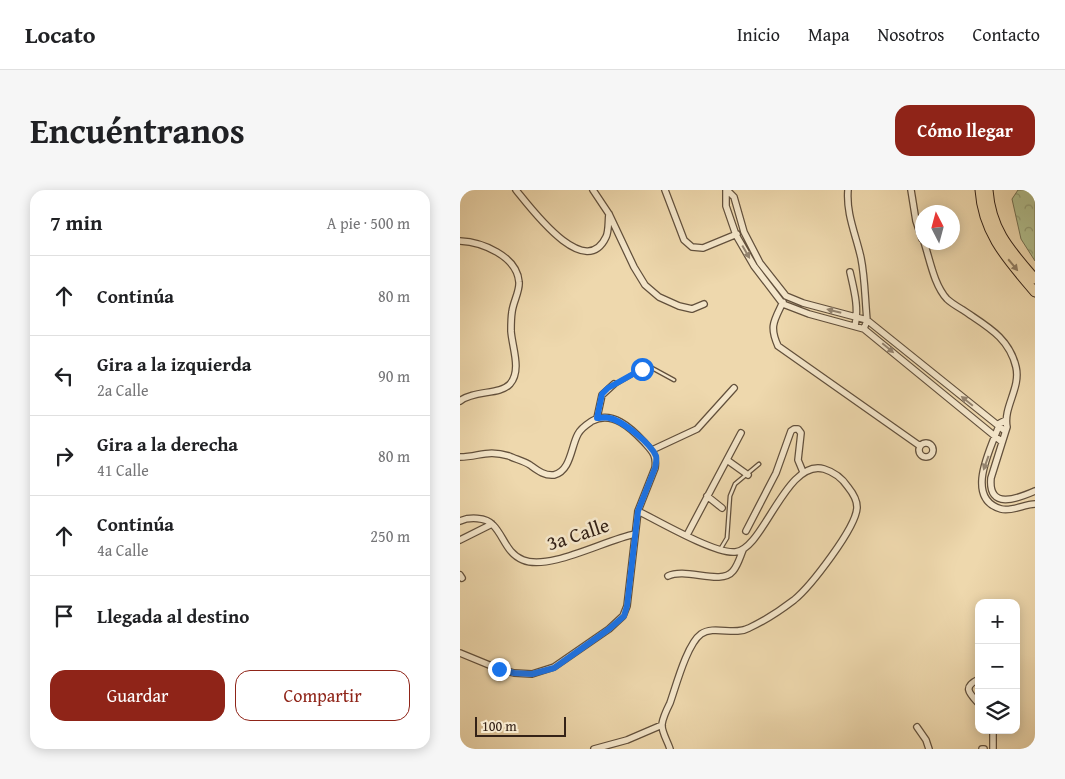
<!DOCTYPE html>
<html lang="es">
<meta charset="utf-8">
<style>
:root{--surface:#fff;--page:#f6f6f6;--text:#202124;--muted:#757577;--line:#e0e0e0;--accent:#8f2418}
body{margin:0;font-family:"Gentium Book Plus",serif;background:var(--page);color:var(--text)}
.controls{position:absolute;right:15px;bottom:15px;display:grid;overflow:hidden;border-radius:10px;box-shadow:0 2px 12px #0003}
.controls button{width:45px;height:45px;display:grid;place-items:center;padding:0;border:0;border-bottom:1px solid var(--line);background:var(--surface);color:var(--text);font:25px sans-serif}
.compass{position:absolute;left:455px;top:15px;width:45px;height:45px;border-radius:50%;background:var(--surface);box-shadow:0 2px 12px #0003;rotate:354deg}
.scale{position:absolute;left:15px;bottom:12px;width:91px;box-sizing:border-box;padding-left:5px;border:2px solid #342217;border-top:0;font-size:14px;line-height:18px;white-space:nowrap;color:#342217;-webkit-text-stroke:4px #f4e6ca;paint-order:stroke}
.stop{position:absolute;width:15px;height:15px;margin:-11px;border:4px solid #1a73e8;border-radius:50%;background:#fff}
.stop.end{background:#1a73e8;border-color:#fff;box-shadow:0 1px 5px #0008}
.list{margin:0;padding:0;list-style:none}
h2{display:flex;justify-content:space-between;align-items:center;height:65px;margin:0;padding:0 20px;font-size:21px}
h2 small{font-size:16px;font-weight:400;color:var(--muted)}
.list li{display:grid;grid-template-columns:32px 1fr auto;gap:15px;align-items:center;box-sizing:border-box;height:80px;padding:0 20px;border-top:1px solid var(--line)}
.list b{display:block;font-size:19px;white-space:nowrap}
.list p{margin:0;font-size:16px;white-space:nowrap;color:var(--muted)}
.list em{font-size:16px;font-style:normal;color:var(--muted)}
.actions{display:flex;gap:10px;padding:15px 20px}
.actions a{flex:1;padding:11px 0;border:1px solid var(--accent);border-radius:15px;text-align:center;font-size:18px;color:var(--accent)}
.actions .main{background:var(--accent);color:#fff}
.icon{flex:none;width:28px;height:28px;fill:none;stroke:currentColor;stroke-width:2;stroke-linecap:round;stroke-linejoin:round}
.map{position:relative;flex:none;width:575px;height:559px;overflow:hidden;border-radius:15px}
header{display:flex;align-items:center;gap:30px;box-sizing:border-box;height:70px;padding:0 25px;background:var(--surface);border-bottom:1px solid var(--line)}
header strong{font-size:24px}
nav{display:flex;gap:28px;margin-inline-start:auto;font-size:18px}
.intro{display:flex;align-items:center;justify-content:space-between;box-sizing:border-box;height:120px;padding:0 30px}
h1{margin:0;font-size:35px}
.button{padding:12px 22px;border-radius:15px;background:var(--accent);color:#fff;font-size:18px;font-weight:700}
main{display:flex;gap:30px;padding:0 30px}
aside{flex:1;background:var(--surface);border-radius:15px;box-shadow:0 2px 12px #0003}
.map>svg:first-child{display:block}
</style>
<header>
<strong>Locato</strong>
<nav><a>Inicio</a><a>Mapa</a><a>Nosotros</a><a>Contacto</a></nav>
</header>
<div class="intro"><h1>Encuéntranos</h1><a class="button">Cómo llegar</a></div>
<main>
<aside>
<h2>7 min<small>A pie · 500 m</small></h2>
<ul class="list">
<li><svg class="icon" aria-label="ahead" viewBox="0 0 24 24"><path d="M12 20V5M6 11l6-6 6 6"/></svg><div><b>Continúa</b></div><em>80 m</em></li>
<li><svg class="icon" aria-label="left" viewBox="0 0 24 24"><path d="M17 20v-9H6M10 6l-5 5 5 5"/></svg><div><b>Gira a la izquierda</b><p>2a Calle</p></div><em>90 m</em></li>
<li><svg class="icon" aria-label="right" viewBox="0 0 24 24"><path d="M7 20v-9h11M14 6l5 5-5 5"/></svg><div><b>Gira a la derecha</b><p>41 Calle</p></div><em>80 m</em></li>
<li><svg class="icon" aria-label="ahead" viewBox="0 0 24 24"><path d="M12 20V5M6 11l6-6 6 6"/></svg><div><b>Continúa</b><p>4a Calle</p></div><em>250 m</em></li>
<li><svg class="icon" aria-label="arrive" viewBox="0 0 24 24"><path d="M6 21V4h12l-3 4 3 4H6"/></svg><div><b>Llegada al destino</b></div></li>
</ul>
<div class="actions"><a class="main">Guardar</a><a>Compartir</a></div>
</aside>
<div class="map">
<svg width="575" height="559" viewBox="0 0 575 559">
<defs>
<pattern id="forest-crowns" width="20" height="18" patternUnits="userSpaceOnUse" patternTransform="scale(1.25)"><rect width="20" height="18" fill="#b2c08f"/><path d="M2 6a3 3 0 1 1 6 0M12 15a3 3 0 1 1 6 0" fill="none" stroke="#929c74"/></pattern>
</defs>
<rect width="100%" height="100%" fill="#eed8ad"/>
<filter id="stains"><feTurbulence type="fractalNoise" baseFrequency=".004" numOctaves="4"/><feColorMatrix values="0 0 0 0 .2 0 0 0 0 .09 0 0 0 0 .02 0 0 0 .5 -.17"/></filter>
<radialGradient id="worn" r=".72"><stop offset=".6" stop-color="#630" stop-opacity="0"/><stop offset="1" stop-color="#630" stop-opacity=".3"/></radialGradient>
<path fill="url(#forest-crowns)" stroke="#737153" d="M558,0H575V71L561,49L552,9Z"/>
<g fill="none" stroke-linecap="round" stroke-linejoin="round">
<g stroke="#62503c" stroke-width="5">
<path id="service" d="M156,194L182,179L192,178L214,190
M261,358L267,348L270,306L275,294L299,274"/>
</g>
<g stroke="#62503c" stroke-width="8">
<path id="minor" d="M56,0C70,17 125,92 146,47C149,41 148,31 149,24
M133,0L149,24L174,77L185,95L199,107L219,116L232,119L244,114
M205,0L224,50L232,57L243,58L277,44
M266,0V16L276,45L294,76L323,114L349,124L404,139L542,252
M267,0L274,7L284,42L300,73L326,106L343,113L407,130L545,241
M388,0C386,24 396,45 401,68C405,88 405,109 407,130L404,139
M451,0L456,31L462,49
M0,51C22,52 57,66 59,92C60,101 53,112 52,122C51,128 51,135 51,141C52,157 62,180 50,194C40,205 14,200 0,211
M464,52C470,70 474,95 487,109C491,113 498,117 503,120C526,136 549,147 556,177C561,198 543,217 547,237L531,288C528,320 557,309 575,301
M390,82C394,100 399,117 395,136
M323,112C314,131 309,136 318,156L460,256
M137,228L142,205L154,194
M546,230L540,233C532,256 503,308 541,319C552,322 564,314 575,314
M459 260a7 7 0 1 1 14 0a7 7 0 1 1-14 0Z
M192,260L237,239L274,198
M0,267C19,267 27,259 49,266C55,269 64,271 70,275C77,280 84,286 94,285C111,281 111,256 118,244C121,238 126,235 132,231C152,220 171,238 184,252C192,261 197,265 195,278L178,321L167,416L163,426L149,439L94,477L72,484L54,483L39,479L0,463
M267,270L288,285
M247,306L262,318
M178,321C198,331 255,364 275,362C303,361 326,268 364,279C374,282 382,288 388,297C392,302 397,310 397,317C397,337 350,397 334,410C321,420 304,431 289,438C275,446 254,435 241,444C227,454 216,496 210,513C207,519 203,527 202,534C201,541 208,552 210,559
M0,331C9,327 26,327 33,335C44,346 46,363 63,370C89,381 145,350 175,344
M286,341L316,283L331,241L334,239H338L341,243L338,270L343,282
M227,345L281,243
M0,350L32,334
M0,385L2,388
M208,386C226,377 261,396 273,381C278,375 280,367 283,360
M519,489C502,497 509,503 519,514
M457,537L466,550L469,559
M533,540V559
M134,559L167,550L202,535
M522,559H524"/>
</g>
<g stroke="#342217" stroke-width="11">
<path id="trunk" d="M520,0C523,44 548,70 575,102
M528,0C531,40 550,60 575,89"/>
</g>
<use href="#service" stroke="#f4e6ca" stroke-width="2.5"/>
<use href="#minor" stroke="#f4e6ca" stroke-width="5.5"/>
<use href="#trunk" stroke="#eed8ad" stroke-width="9"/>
</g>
<defs><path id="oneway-solid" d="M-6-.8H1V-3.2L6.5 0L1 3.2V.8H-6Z" transform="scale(1.25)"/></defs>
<g fill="#948470">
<use href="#oneway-solid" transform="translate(286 62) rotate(60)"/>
<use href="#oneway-solid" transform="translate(374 121) rotate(-166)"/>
<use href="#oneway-solid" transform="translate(428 158) rotate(40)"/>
<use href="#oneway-solid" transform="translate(507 211) rotate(-141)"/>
<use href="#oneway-solid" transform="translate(526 273) rotate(110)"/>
</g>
<use fill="#917d62" href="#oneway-solid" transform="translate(553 75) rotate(50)"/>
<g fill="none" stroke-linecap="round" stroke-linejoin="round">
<path stroke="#1a73e8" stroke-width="6" d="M39,479L54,483L72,484L94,478L149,439L164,426L167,416L178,321L195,278C196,274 197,270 196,266C191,254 162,230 149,228C146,227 141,228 137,228L142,204L148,198L182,179"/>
</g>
<g text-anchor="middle" stroke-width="5" stroke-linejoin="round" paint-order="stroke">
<g font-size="20" fill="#342217" stroke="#f4e6ca">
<text transform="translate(118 344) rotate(-18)" y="7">3a Calle</text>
</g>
</g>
<rect width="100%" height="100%" filter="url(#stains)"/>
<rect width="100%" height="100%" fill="url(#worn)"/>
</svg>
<div class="controls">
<button>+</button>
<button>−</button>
<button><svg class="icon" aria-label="layers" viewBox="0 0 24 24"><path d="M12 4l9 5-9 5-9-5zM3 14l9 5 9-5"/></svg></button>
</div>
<svg class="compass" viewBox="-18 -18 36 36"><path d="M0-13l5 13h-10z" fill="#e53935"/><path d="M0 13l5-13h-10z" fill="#757577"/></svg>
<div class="scale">100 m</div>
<div class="stop" style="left:182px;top:179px"></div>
<div class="stop end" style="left:39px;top:479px"></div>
</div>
</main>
